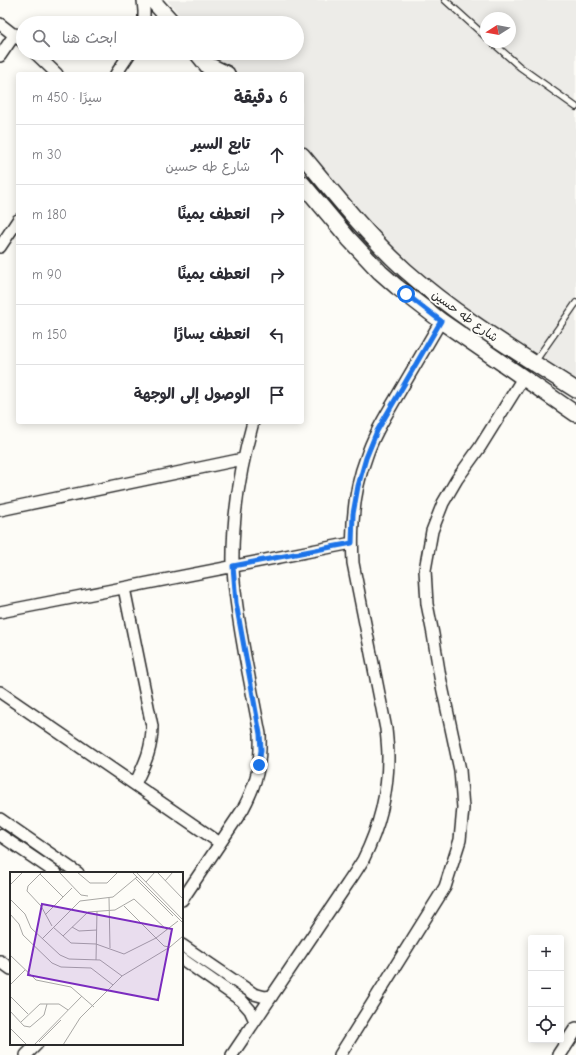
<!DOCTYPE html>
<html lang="ar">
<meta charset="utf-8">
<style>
:root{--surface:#fff;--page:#f7f7f7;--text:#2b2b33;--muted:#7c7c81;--line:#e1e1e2}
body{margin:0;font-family:"Comic Neue","Playpen Sans Arabic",sans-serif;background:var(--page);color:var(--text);direction:rtl}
.controls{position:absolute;right:12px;bottom:12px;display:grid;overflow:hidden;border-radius:4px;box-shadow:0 2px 10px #0003}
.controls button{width:36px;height:36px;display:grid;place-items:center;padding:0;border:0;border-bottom:1px solid var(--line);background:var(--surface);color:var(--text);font:20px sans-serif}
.compass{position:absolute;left:480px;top:12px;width:36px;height:36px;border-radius:50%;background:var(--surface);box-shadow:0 2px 10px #0003;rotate:259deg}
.stop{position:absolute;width:12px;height:12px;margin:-9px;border:3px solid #1a73e8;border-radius:50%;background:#fff}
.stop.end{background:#1a73e8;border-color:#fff;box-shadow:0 1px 4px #0008}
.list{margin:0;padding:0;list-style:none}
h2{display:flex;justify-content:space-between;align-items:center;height:52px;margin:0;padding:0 16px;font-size:17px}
h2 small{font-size:13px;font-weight:400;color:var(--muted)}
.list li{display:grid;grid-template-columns:26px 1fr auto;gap:12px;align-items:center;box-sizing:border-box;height:60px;padding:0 16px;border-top:1px solid var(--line)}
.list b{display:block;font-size:15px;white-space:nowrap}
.list p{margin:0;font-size:13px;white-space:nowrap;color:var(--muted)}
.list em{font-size:13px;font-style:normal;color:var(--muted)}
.icon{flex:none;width:22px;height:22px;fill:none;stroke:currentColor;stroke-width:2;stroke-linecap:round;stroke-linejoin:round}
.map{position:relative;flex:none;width:576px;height:1055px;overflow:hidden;direction:ltr}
.search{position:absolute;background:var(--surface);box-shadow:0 2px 10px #0003;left:16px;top:16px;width:288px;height:44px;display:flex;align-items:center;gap:10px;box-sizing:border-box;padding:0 14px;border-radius:22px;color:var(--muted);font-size:15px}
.panel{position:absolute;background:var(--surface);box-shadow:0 2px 10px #0003;left:16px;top:72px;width:288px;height:352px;border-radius:4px;direction:rtl}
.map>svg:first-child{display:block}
</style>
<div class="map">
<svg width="576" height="1055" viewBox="0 0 576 1055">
<rect width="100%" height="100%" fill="#fdfcf7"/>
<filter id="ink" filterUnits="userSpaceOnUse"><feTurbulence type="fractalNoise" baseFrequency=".025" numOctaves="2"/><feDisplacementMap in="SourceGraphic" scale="8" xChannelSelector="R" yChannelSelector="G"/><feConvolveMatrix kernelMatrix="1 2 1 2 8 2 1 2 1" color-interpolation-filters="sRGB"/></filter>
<g filter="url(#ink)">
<path fill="#edece8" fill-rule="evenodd" d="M167,0H576V398L421,288L302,162V74H229L211,53H297V23H186ZM486,18H510V42H486Z"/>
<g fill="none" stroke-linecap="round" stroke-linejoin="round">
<g stroke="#2b2b2b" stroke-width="8">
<path id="service" d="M445,0L486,37
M492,42L520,67L576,107
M534,363L576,303"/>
</g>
<g stroke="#2b2b2b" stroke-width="14">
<path id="minor" d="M143,0L144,11V23
M0,24L23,42
M35,53L57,74
M0,56L15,34
M116,74L130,53
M0,247L18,220
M0,510L243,459
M124,588L152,726C152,750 145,763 135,784
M0,612L352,543
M0,692L220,843
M0,819L78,873
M0,835L56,873
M182,900L243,809C257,783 261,764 260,734C255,708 250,682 245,656C240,627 234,596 233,566C232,517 240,469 253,422
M182,945L254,994L265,997L272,996
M182,959L242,1001L250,1010L255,1021
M0,961L11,969
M26,1055L37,1044
M232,1055L348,883C353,876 358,868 363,860C379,828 388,793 388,757C388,748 387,739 386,729L353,563C351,527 353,492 366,458C373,436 385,417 396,398C411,372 426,347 441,321
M340,1055L445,887L460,840L463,808L460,770L440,677L433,634L427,604L425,570L432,531L443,503L457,479L480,447L523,378"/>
</g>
<g stroke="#2b2b2b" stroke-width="16">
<path id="tertiary" d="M559,1055L576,1029"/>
</g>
<g stroke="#2b2b2b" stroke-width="18">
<path id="secondary" d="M152,0L173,23
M197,53L214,74
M206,64L227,74
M302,155C335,195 367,235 405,270C457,316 517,352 576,390
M302,183L349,239L380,272L397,287L441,321L576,414"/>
</g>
<use href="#service" stroke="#fdfcf7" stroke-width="5.5"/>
<use href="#minor" stroke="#fdfcf7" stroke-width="11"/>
<use href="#tertiary" stroke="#fdfcf7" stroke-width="13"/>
<use href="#secondary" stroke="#fdfcf7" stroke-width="15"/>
</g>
</g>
<g fill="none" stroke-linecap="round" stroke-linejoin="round" filter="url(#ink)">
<path stroke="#1a73e8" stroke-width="5" d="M259,765L261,750L260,734L236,603L233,566L352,543L353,514L358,486L366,458L377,431L441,321L406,294"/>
</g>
<g text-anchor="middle" stroke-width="3.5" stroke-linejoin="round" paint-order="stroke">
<g font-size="12" fill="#2b2b2b" stroke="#fdfcf7">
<text transform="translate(465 316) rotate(36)" y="4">شارع طه حسين</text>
</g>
</g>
<g transform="translate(10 872)">
<rect width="173" height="173" fill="#fdfcf7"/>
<path fill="none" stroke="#a9a8a5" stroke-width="1" d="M32,0L18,14L17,19L31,34L42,54M49,0L71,23L78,24M67,0L80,11H97L108,0M122,0L173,51M126,0L173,48M147,0L173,27M30,2L53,25M125,6L163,44M155,9L163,0M136,10L145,0M0,13L13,0M99,26L100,76M0,27L15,42L21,56L50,83L59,87L90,88L112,104M114,34L154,74L159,75M0,42L9,52L13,63L42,91L51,95L81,96L103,113M35,43L62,16M43,55L61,71L86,72L114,82L146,66L168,49M62,55L69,59L87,58M53,64L78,40L105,38L124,27L157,58M32,67L70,29L103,25L127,5M0,83L26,108L61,115L84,135M86,88L87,39M0,113L15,98M0,124L18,142M0,139L14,154L20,155L34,143L37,132M11,150L30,132H49L58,138M0,156L17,173M29,170L51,148M24,173L72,124M53,173L70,146L112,104L160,75L173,64"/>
<path fill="#7b2cbf" fill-opacity="0.15" stroke="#7b2cbf" stroke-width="2" d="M32,32L162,57L148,128L18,103Z"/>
<rect width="173" height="173" fill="none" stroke="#2b2b2b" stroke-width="2"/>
</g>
</svg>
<div class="controls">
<button>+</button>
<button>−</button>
<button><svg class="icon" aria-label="locate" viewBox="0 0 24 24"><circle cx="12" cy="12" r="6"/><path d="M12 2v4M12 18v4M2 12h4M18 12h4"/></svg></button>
</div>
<svg class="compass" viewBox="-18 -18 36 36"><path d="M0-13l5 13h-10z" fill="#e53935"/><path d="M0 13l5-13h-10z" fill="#7c7c81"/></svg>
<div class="stop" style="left:406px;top:294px"></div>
<div class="stop end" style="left:259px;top:765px"></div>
<div class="search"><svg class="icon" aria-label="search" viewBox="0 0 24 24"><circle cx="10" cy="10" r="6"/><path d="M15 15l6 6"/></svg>ابحث هنا</div>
<section class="panel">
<h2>6 دقيقة<small>سيرًا · 450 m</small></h2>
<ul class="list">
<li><svg class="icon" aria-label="ahead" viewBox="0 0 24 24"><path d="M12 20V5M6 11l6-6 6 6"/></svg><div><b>تابع السير</b><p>شارع طه حسين</p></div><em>30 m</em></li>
<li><svg class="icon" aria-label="right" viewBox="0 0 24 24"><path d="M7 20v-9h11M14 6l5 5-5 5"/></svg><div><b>انعطف يمينًا</b></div><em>180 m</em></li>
<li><svg class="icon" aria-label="right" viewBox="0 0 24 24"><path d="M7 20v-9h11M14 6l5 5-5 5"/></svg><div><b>انعطف يمينًا</b></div><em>90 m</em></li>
<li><svg class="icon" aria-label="left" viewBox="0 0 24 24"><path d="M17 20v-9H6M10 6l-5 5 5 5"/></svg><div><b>انعطف يسارًا</b></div><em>150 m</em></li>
<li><svg class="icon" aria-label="arrive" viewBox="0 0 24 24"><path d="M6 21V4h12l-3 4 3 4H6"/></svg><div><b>الوصول إلى الوجهة</b></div></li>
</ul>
</section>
</div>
